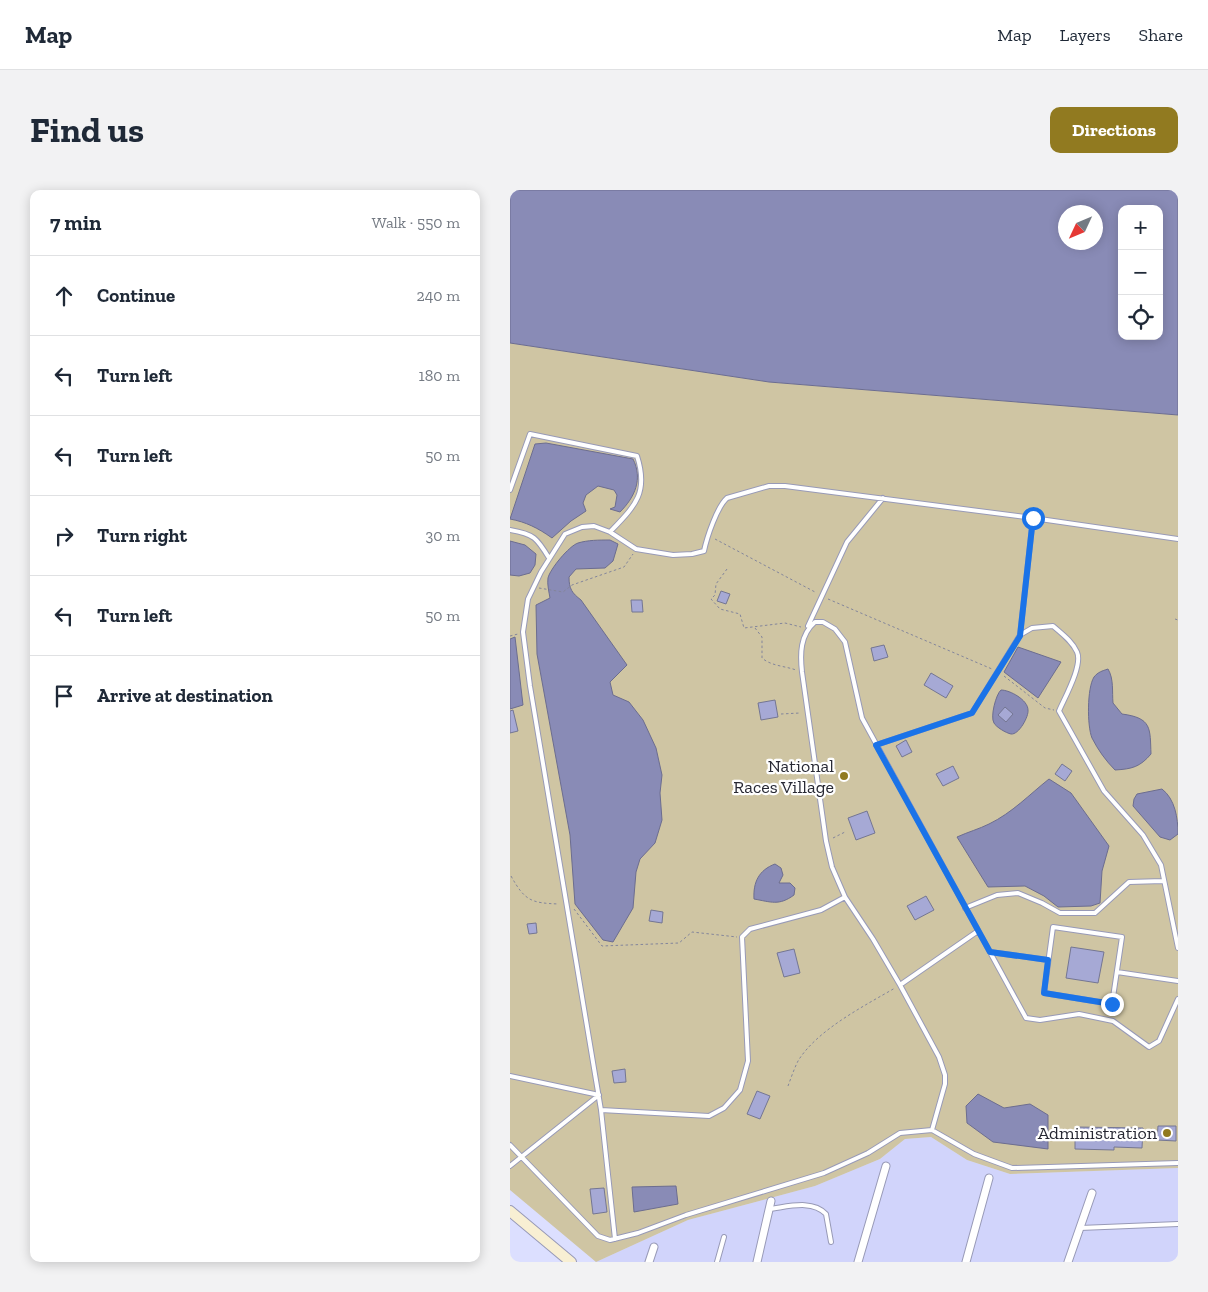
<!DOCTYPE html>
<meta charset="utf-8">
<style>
:root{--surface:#fff;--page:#f2f2f3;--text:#1f2937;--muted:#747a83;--line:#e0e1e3;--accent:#917a20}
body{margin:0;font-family:"Zilla Slab",serif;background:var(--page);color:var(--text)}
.controls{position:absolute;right:15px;top:15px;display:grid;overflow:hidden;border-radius:10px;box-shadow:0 2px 12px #0003}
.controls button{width:45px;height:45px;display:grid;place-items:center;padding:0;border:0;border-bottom:1px solid var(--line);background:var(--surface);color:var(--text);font:25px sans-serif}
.compass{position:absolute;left:548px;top:15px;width:45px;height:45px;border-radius:50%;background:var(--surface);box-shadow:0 2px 12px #0003;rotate:226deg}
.stop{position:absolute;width:15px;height:15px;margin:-11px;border:4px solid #1a73e8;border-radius:50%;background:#fff}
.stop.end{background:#1a73e8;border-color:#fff;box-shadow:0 1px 5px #0008}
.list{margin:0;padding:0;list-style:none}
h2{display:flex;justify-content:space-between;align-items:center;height:65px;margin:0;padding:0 20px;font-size:21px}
h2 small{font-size:16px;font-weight:400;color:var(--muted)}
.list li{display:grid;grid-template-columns:32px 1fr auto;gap:15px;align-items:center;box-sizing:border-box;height:80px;padding:0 20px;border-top:1px solid var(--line)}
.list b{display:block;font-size:19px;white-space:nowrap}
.list em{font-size:16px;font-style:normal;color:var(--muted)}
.icon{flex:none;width:28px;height:28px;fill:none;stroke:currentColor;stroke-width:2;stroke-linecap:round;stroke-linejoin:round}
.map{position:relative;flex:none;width:668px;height:1072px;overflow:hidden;border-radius:10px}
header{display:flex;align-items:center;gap:30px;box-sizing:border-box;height:70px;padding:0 25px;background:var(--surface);border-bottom:1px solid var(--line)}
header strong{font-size:24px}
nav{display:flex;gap:28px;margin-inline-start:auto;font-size:18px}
.intro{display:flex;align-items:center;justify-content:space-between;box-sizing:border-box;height:120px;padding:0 30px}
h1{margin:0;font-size:35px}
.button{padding:12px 22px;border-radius:10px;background:var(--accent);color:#fff;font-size:18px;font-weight:700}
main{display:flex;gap:30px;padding:0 30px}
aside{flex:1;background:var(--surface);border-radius:10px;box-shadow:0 2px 12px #0003}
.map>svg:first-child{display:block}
</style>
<header>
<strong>Map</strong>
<nav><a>Map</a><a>Layers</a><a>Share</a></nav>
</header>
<div class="intro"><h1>Find us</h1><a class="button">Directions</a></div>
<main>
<aside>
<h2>7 min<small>Walk · 550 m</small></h2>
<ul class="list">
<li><svg class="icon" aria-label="ahead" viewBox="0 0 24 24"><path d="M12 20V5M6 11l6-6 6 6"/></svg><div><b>Continue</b></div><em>240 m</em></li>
<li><svg class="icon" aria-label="left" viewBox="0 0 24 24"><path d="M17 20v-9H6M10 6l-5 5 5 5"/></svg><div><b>Turn left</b></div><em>180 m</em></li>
<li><svg class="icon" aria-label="left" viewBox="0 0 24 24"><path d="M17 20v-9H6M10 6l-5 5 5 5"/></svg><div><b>Turn left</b></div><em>50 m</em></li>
<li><svg class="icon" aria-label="right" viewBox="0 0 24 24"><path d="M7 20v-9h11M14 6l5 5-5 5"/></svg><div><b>Turn right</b></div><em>30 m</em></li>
<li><svg class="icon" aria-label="left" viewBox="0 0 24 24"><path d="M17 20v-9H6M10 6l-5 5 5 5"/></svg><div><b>Turn left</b></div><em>50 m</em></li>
<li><svg class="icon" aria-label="arrive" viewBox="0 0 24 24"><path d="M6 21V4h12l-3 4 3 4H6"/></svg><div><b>Arrive at destination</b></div></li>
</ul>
</aside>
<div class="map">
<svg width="668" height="1072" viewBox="0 0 668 1072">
<rect width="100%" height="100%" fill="#dcdfff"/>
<path fill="#d1d4fb" d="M421,947L457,970L500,984L668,978V1072H86L178,1030L305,996L370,969L395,949Z"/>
<path fill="#cfc5a3" d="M0,153L259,192L668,225V978L500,984L457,970L421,947L395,949L370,969L305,996L178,1030L86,1072L0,1000Z"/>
<path fill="#898bb6" stroke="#6c6d8f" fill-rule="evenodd" d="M0,0H668V225L259,192L0,153ZM612,19H649V146H612ZM556,22H586V52H556Z
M36,253L123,269C133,289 125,307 110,322L100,319L105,317L107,305L104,300L88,296L76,305L73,313L76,321L61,331L42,348C28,338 16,332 0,329L25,254Z
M100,350L108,354L103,371L95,378L66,379L59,387C59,399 62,403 71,410L117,475L100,492L103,505L119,512L133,530L146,558L152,585L150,603L152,630L145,653L130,669L126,682L123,718L103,752L93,750L65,714L60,645L27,464L26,415L40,408C39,402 37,394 38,388C40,379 59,356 68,353C78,350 89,350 100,350Z
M0,351L15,355L26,364L25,375L20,383L9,386L0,385Z
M5,447L13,515L0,519V449Z
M508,457L551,472L528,508L494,482Z
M598,479C604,489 602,502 603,513L612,524C642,528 640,538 641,564C630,577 622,579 605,580C596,571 588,560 582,548C577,536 577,498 584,487C588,482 592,481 598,479Z
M491,500C500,500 518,510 518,520C519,526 509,545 501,544C496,543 486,537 484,533C480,527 486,504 491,500Z
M539,589L561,603L599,656L592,681L590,713L581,716L548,717L534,706L515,696L478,697L447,647C458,642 469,639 479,634C502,623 520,604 539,589Z
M652,599C665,609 668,628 668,644L660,650L650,647L623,616L624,609L627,604Z
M265,674L271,678L273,685L269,693H280L285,698L284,705C269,716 261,712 244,709C243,692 249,680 265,674Z
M468,904L494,918L520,914L538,925V959L483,952L457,933L456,916Z
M166,996L168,1014L124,1022L122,997Z"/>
<path fill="#a6a9d5" stroke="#747692" d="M211,401L220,404L216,414L207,411Z
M121,410H132L133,422H122Z
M374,455L378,467L364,471L361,458Z
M421,483L443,496L436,508L414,495Z
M265,510L268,527L251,530L248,513Z
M495,517L503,524L496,532L488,525Z
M3,520L8,541L0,543V521Z
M396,550L402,562L392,567L386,556Z
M552,574L562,581L555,591L545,584Z
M443,576L449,588L433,596L426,584Z
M357,621L365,643L346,650L338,628Z
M416,706L424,720L405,730L397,716Z
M141,720L153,722L152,733L139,731Z
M26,733L27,743L19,744L17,734Z
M561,757L594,762L588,793L556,788Z
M284,759L290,783L274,787L267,763Z
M115,879L116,892L104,893L102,881Z
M247,901L260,906L250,929L237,924Z
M648,936H666V951L647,950Z
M565,937L633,938L632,958L604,957V960L565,959Z
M94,998L97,1022L83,1024L80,999Z"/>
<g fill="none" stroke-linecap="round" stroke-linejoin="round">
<g stroke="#989ab7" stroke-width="6">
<path id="lane" d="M0,300L20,244L127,266C139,303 125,316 100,342
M0,340C24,344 27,348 39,368
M298,436L337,352L373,308
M510,445L523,328
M366,555L462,523L510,445L522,438L543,436C552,444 562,451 567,462C573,475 555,507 549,521L594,601L633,645L651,675L668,758
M335,707L311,720L240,739L232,747L238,871L230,900L214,918L199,926L91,920L20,496L13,442L18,409L31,382L55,344L72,337L84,336L100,342L126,359L163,365L182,364L194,361C197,347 207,317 217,308L259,296H275L523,328L668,349
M455,718L487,705L508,703L532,713L550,723H585L619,692L653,691
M543,737L612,747L602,814L534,803Z
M468,741L390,795L363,749L335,707L322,677L316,651L292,482C290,464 290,445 305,432H313L325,439L335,452L352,528L516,828L530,830L569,824L603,831L639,857L649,851L668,809
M480,762L538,770
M607,782L668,791
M390,795L429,867L435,885V894L422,940
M0,886L89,905
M91,920L105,1049
M0,955L88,1046L100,1050L128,1043L176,1025L314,983L358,963L390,943L422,940L464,964L502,978L668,973
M0,976L89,905
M259,1019C277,1017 302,1009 316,1024L321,1052
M570,1038L668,1034
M207,1072L214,1047"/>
</g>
<g stroke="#989ab7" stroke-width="9">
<path id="street" d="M139,1072L144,1057
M247,1072L261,1011
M348,1072L376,976
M456,1072L479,988
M558,1072L582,1003"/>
</g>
<g stroke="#989ab7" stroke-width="12">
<path id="secondary" d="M0,1021L61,1072"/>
</g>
<path stroke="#83859b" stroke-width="1" stroke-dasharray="2.5 2.5" stroke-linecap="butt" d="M205,349L305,402
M217,379L206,394L205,405L201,409L210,419L230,424L234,438L275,433L291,437
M29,398L53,402L62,395L114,377L123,364
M318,409L482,479
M665,429L668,430
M245,438L252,447V468C261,476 275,476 286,480
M0,446L8,444
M494,486L535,518L544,520
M271,524L290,523
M323,648L335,642
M1,686C15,711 21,713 49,714
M64,719L92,756L169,753L182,742L227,747
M278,896C281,888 284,879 288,871C307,840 354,816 385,798"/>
<use href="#lane" stroke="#fff" stroke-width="4"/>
<use href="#street" stroke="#fff" stroke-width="7"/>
<use href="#secondary" stroke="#f8efd3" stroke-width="10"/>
</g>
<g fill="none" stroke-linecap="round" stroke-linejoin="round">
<path stroke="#1a73e8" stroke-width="6" d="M523,328L510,446L462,523L366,555L480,762L538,770L534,803L602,814"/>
</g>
<g fill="#917a20" stroke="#fff" stroke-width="2">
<circle cx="334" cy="586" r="5"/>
<circle cx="657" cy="943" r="5"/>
</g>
<g text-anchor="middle" stroke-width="4.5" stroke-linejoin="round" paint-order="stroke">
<g font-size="18" fill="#272833" stroke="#fff" text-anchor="end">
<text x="324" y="582">National<tspan x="324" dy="21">Races Village</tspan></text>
<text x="647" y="949">Administration</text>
</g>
</g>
</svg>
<div class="controls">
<button>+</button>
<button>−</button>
<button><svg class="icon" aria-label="locate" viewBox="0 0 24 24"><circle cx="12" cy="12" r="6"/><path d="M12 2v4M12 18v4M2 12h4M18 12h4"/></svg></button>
</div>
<svg class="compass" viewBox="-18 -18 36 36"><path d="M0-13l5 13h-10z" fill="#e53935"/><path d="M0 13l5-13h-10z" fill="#747a83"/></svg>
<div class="stop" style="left:523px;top:328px"></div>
<div class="stop end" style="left:602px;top:814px"></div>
</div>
</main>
